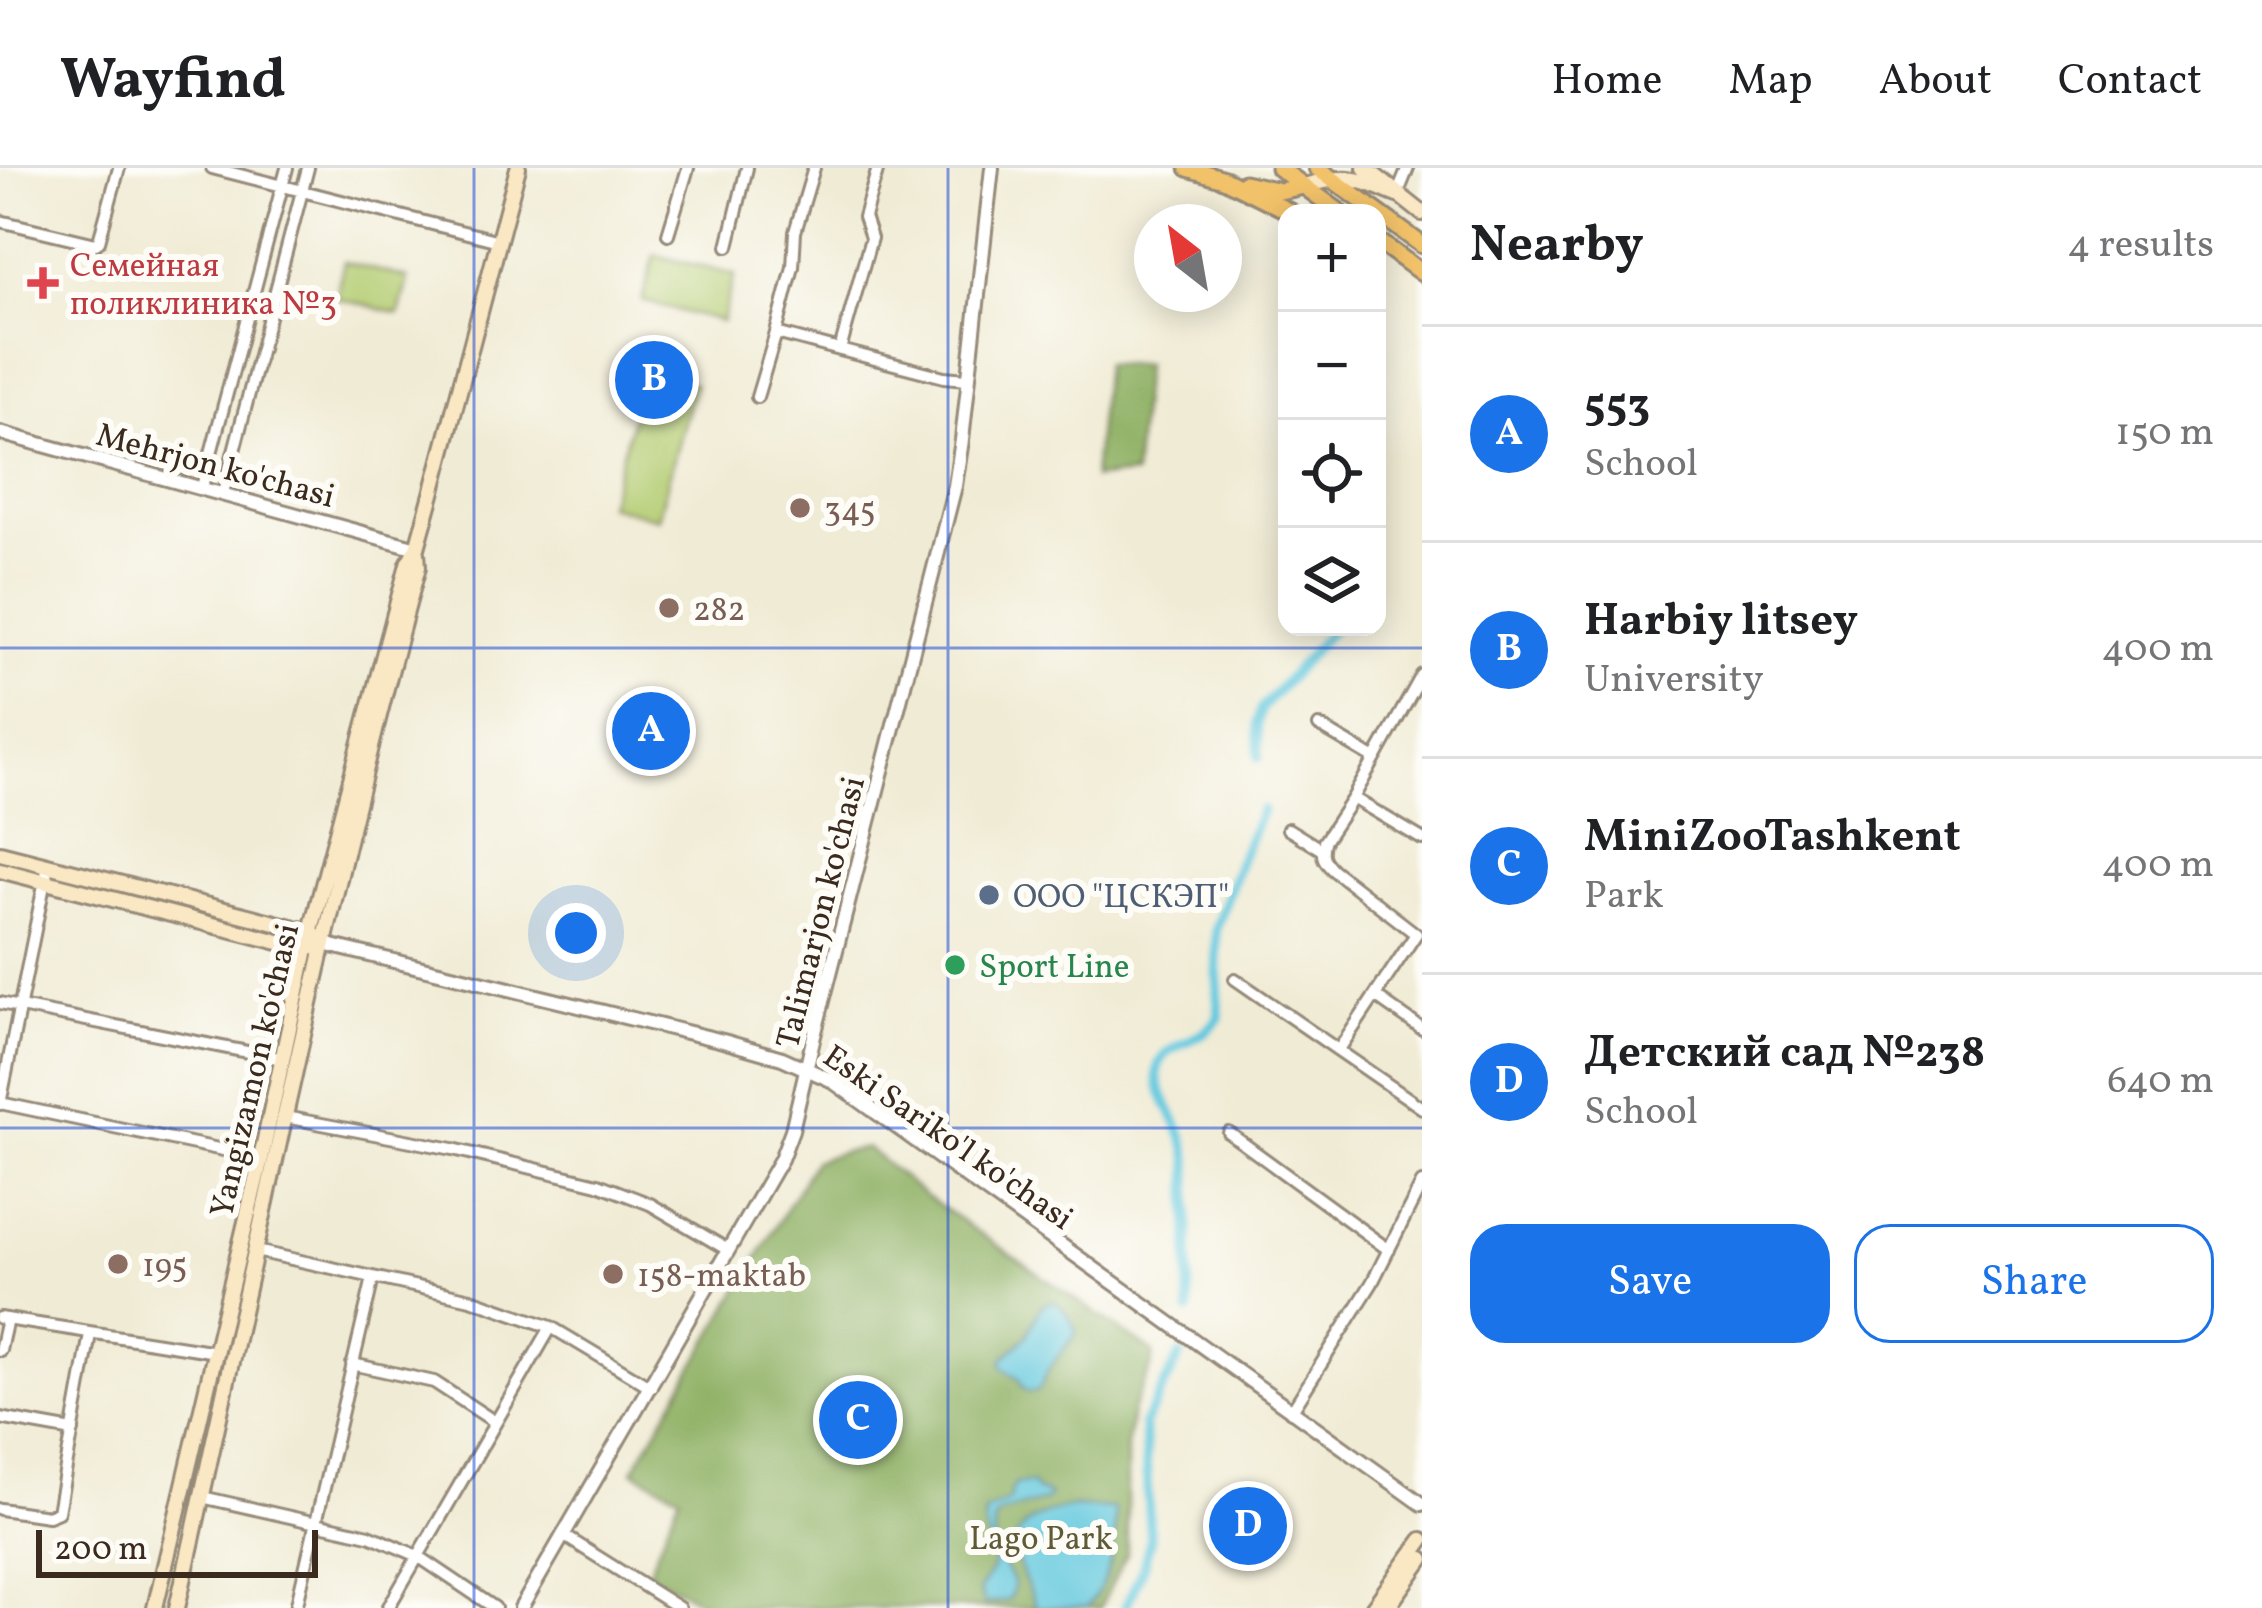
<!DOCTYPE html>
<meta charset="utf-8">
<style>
:root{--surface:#fff;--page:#f2f2f2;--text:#202124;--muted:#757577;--line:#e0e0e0;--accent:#1a73e8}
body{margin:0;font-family:Vollkorn,serif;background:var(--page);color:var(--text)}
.controls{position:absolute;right:36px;top:36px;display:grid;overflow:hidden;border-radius:24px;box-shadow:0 6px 30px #0003}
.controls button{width:108px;height:108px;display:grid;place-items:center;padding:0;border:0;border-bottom:3px solid var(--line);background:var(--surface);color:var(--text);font:60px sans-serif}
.compass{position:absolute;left:1134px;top:36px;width:108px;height:108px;border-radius:50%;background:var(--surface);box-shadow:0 6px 30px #0003;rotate:329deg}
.scale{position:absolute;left:36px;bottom:30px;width:282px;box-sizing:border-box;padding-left:12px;border:6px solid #3b2a1e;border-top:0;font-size:33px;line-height:42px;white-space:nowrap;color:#3b2a1e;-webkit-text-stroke:9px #fdfcf7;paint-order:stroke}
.you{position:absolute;left:576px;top:765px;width:42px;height:42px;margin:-30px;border:9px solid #fff;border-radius:50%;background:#1a73e8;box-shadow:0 0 0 18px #1a73e833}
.badge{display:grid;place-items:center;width:78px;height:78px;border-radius:50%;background:var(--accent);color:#fff;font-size:39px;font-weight:700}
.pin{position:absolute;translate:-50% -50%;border:6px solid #fff;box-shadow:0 3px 12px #0006}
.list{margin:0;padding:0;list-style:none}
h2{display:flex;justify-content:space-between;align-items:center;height:156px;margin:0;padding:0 48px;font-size:51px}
h2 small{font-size:39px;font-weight:400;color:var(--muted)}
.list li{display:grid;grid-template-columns:78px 1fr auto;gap:36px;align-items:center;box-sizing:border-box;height:216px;padding:0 48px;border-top:3px solid var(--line)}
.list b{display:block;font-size:45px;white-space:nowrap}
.list p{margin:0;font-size:39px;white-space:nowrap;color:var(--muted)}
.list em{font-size:39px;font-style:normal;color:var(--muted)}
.actions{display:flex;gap:24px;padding:36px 48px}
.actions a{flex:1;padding:27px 0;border:3px solid var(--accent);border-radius:36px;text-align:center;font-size:42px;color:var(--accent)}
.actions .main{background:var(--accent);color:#fff}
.icon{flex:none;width:66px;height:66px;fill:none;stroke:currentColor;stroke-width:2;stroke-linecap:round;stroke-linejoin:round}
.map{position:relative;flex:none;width:1422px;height:1440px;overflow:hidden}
header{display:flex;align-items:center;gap:72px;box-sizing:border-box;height:168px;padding:0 60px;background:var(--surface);border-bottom:3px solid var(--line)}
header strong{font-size:57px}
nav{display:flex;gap:66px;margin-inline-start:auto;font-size:42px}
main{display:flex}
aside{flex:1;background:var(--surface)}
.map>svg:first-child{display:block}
</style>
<header>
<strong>Wayfind</strong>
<nav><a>Home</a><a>Map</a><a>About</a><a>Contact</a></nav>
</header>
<main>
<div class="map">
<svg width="1422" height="1440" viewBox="0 0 1422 1440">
<rect width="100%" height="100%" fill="#fdfcf7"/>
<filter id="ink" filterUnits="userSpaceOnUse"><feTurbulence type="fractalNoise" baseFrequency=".00833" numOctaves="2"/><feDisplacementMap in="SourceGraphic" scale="24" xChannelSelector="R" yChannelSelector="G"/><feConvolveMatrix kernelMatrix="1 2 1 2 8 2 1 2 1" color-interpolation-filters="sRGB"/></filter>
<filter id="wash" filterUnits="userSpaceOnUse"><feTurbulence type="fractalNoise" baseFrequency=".004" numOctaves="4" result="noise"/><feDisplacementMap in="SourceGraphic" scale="48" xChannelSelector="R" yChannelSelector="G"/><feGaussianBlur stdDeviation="2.7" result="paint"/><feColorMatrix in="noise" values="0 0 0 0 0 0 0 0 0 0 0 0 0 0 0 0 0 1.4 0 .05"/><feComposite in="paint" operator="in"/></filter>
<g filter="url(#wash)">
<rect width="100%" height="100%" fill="#f0ebd4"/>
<path fill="#b3cc71" stroke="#777b48" stroke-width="3" d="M655,87L735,107L722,154L642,133Z
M344,94L408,110L399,146L335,130Z
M645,203L694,216L658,350L608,337Z"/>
<path fill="#8eb063" stroke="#646d40" stroke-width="3" d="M1104,196H1144L1134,307L1093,310Z
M867,980L925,1028L1154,1185L1151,1200L1132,1243L1127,1275V1385L1100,1440H711L648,1404L680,1327L633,1303L814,993L843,984Z"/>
<path fill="#61c8de" stroke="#4e797e" stroke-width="3" d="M1053,1133C1062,1138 1075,1156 1076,1166L1049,1200L1039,1222L1029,1224L1022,1218L1019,1210L1003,1199V1191L1026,1169L1041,1138Z
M1031,1315L1037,1322L1050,1327L1047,1332L1000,1346L995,1350C993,1364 994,1380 1001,1393C1009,1410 1019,1410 1009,1432L985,1436L979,1423C982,1415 993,1404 993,1396C994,1381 982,1366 985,1344L1009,1333L1011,1322L1016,1316Z
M1075,1339L1114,1341C1118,1376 1110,1413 1086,1440H1036C1032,1431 1016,1390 1015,1383C1013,1352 1052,1342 1075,1339Z"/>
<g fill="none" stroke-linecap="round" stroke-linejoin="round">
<path stroke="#61c8de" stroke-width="10" d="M1259,589L1257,556L1261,541L1334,459
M1189,1143V992C1187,979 1183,968 1177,956C1166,932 1141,900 1173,881C1190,871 1209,866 1219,849L1216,761L1242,687L1262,642
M1125,1440L1143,1399L1150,1373L1144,1256L1180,1188"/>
</g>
</g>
<g filter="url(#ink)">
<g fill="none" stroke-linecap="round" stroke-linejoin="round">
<g stroke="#968a79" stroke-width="16">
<path id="minor" d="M212,0L499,73
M814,0L795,64L793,99L776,165L840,182
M878,0L864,49L871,70L840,182L944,209L967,211
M1397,27L1408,0
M0,53L96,76L99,73L119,0
M668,66L688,0
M728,78L747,0
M757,229L776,165
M202,319L287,0
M223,325L308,0
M1319,558L1375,591
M1353,630L1422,671
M1288,661L1322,682
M1235,811L1422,940
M1375,828L1422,861
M0,835L283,891
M1340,880L1416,766L1333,702C1323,692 1321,688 1324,674L1353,630L1422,507
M0,935L261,990
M0,936L48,697
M285,949L453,981L598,1016L650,1036L728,1082
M1229,965L1389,1082
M256,1083L471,1131L551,1159L651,1219
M0,1150L216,1184
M0,1182L7,1151
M352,1196L434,1214L495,1254
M1291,1244L1372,1115L1422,1015
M0,1250L73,1263
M202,1329L369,1367L418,1388L495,1440
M0,1341L48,1348L58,1344L90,1166
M563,1367L679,1440
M296,1440L373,1110
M388,1440L551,1159"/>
</g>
<g stroke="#968a79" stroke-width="18">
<path id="tertiary" d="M0,265L417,380
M324,776L723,873L782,890L831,912L1422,1336
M521,1440L781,991L792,962L813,872L955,318L962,272L992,0"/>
</g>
<g stroke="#968a79" stroke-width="20">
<path id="secondary" d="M1365,0L1422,45
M1304,18C1350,5 1355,10 1397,27
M0,685L311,764L315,768
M0,702L306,781L313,779
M155,1440L261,990L306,781L408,396L417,380L432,326L518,0
M177,1440C255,1092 324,743 418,399L417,385
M1373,1440L1422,1372
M1387,1440L1422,1391"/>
</g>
<g stroke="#968a79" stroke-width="21">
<path id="primary" d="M1188,0L1224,11L1292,45
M1279,0L1341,45
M1317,0L1422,77
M1244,15L1280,23L1304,18
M1377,72L1422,105"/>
</g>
<use href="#minor" stroke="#fff" stroke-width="10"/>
<use href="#tertiary" stroke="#fff" stroke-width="12"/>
<use href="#secondary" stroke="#fae7c3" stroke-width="14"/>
<use href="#primary" stroke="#f2c26a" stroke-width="15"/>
</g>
</g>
<path fill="none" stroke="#1d4ed8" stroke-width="3" stroke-opacity="0.55" d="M474,0V1440M948,0V1440M0,480H1422M0,960H1422"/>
<path fill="#e0444e" stroke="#fdfcf7" stroke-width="4.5" d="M37 97h12v12h12v12h-12v12h-12v-12h-12v-12h12z"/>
<g fill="#8d6e63" stroke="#fdfcf7" stroke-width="4.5">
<circle cx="800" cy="340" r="12"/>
<circle cx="669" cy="440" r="12"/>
<circle cx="118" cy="1096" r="12"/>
<circle cx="613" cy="1106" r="12"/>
</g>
<circle fill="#5c6f8a" stroke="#fdfcf7" stroke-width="4.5" cx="989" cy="727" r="12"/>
<circle fill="#2e9e5b" stroke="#fdfcf7" stroke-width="4.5" cx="955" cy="797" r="12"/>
<g text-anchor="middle" stroke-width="12" stroke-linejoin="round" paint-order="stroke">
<g font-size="33" fill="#be3a42" stroke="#fdfcf7" text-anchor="start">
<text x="70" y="108">Семейная<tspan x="70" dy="38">поликлиника №3</tspan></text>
</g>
<g font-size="33" fill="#3b2a1e" stroke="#fdfcf7">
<text transform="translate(216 296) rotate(15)" y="12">Mehrjon ko'chasi</text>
<text transform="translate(819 744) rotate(-76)" y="12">Talimarjon ko'chasi</text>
<text transform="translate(253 902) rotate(-77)" y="12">Yangizamon ko'chasi</text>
<text transform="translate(949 968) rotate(35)" y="12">Eski Sariko'l ko'chasi</text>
</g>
<g font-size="33" fill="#785e54" stroke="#fdfcf7" text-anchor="start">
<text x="824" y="352">345</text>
<text x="693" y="452">282</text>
<text x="142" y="1108">195</text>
<text x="637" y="1118">158-maktab</text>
</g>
<g font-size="33" fill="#4e5e75" stroke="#fdfcf7" text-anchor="start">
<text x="1013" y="739">ООО "ЦСКЭП"</text>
</g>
<g font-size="33" fill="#27864d" stroke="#fdfcf7" text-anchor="start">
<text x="979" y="809">Sport Line</text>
</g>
<g font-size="33" fill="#5f5b37" stroke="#fdfcf7">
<text x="1041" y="1381">Lago Park</text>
</g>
</g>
</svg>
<div class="controls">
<button>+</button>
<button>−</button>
<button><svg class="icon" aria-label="locate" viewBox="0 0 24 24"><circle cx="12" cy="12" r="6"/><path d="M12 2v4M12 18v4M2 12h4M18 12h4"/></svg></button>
<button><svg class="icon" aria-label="layers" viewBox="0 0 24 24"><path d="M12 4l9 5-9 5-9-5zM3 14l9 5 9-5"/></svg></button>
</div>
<svg class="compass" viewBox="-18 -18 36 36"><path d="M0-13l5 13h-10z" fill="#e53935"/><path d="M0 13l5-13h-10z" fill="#757577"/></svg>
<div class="scale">200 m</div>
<div class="you"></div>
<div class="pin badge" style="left:651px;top:563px">A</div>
<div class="pin badge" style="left:654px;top:212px">B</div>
<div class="pin badge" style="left:858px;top:1252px">C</div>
<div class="pin badge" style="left:1248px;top:1358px">D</div>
</div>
<aside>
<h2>Nearby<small>4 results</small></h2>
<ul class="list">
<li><span class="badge">A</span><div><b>553</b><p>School</p></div><em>150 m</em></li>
<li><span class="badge">B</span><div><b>Harbiy litsey</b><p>University</p></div><em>400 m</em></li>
<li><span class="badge">C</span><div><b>MiniZooTashkent</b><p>Park</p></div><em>400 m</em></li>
<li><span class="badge">D</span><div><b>Детский сад №238</b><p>School</p></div><em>640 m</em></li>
</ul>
<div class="actions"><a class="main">Save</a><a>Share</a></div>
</aside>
</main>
